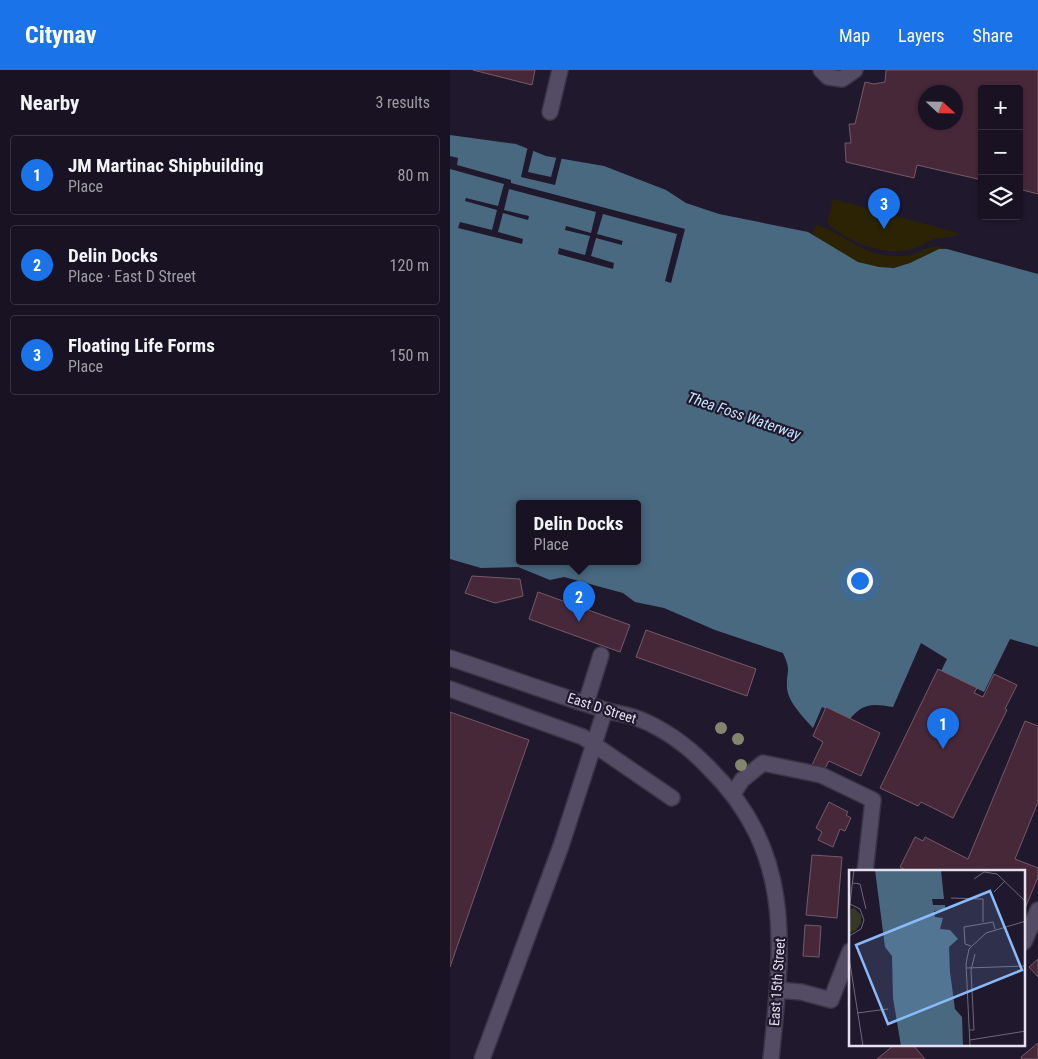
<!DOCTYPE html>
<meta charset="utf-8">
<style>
:root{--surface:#181222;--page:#211b2a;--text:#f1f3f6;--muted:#9f9ea5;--line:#363240;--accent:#1a73e8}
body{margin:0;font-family:"Roboto Condensed",sans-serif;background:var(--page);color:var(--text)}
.controls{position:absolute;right:15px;top:15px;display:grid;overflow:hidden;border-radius:5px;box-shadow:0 1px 4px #0004}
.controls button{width:45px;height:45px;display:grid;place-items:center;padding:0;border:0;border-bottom:1px solid var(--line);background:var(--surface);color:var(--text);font:25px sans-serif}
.compass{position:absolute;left:468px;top:15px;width:45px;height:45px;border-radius:50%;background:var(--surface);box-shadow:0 1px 4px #0004;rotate:112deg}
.you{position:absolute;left:409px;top:510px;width:18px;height:18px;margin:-12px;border:4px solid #fff;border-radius:50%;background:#1a73e8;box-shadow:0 0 0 8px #1a73e833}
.badge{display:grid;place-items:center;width:32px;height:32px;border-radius:50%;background:var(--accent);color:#fff;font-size:16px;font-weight:700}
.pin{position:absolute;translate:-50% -41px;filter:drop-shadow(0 1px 2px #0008)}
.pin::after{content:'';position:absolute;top:26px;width:18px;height:15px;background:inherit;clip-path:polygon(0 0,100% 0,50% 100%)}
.popup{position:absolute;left:66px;top:430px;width:125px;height:65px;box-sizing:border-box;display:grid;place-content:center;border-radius:5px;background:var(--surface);filter:drop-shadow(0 1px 4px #0005);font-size:16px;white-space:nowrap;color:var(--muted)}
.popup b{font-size:19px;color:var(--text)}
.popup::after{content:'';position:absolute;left:50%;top:100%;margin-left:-10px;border:10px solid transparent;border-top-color:var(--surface)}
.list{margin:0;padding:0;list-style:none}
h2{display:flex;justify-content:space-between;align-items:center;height:65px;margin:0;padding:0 20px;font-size:21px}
h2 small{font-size:16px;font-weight:400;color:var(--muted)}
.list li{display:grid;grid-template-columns:32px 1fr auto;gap:15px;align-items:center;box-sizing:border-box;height:80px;margin:0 10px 10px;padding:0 10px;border:1px solid var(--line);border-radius:5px}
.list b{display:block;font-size:19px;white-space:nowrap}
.list p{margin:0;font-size:16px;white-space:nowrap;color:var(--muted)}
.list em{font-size:16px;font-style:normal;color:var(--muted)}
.icon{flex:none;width:28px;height:28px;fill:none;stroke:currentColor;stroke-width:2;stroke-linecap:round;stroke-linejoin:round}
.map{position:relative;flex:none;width:588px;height:989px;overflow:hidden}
header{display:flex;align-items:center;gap:30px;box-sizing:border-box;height:70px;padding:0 25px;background:var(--accent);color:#fff}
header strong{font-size:24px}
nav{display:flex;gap:28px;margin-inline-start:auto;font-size:18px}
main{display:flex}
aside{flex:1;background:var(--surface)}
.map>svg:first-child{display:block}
</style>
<header>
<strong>Citynav</strong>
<nav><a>Map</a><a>Layers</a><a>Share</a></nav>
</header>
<main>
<aside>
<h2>Nearby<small>3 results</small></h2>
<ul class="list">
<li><span class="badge">1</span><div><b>JM Martinac Shipbuilding</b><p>Place</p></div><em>80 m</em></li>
<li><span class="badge">2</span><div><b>Delin Docks</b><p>Place · East D Street</p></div><em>120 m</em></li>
<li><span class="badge">3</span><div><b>Floating Life Forms</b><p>Place</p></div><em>150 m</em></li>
</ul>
</aside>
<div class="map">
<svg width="588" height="989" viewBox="0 0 588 989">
<rect width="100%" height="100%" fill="#20182d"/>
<path fill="#2b2303" d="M383,129L509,163C505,168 492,167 484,169C476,172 468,178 459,180C432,186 398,172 377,153Z
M366,155C387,160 407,180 433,185C442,186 452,187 460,185C477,181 479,173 497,179C483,179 471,189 458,194C422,206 391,184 362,164Z"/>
<path fill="#496980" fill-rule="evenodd" d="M0,65L66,74L96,86L154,96L216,120L236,133L269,144L358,162L408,192L429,197L444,198L460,193L489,179H497L588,204V577L560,569L534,622L491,601L497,589L471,573L443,637C422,634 414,632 399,650L372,637L363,658C354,648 338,632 337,618C336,599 342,603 333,583L265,560L214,538L185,532L173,523L114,507L100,510L68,497L31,498L0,489ZM70,433H188V491H70Z"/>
<path fill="#20182d" d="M78,76L84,78L78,102L101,107L107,85L112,87L105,115L71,107Z
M0,86L8,88L7,95L61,110V113L235,159L221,213L215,211L227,164L153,144L147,164L173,171L172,173V175L146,168L141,186L164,193L163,199L108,184L109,178L135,185L140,166L115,160L116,156L141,163L146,142L59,119L54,140L79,146L78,150L53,143L48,162L73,169L72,174L8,158L10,152L42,160L47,140L15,131L16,128L48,136L54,114L0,99Z"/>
<path fill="#472839" stroke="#755a68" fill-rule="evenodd" d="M23,0H85L82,15Z
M436,0H588V124L569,119V19H532V110L467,95L464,108L396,92L395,73H401L399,54H405L415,12L424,14L435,12ZM476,22H506V52H476Z
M22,506L70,509L73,526L45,533L15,523Z
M88,522L180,555L170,582L79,549Z
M196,560L306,599L297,626L186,587Z
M488,599L527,618L524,623L533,627L544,604L567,615L555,639L557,640L503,748L471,732L468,736L430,718Z
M376,637L430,663L411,706L379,691L374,700L362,695L373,672L363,666Z
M0,642L79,670L0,897Z
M575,651L588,656V732L565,789L588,798V807L574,841V802H458L450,797L465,767L473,771L475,767L518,789Z
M379,732L398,742L396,745L401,748L395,761L390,759L383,777L368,770L372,762L366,758Z
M362,785L392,787L387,848L356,845Z
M355,855L371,856L369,887L353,886Z
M588,889V907L579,897Z
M588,973V989H572L571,987Z
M444,975H463L475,989H427Z"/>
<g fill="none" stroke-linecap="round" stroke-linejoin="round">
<g stroke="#3a3545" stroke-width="18">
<path id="minor" d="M371,0L378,7L392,9L405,0
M100,42L110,0
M0,588C52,605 103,624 155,640C164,643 175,644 184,647C212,657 239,677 259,698C346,784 332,878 321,989
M0,619L133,667L222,728
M136,633L151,585
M283,724L292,710L313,693L371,705L423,730L415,802
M574,872L588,840
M328,920L351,922L381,930L400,881
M32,989L111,776L155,640"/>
</g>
<use href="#minor" stroke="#544c64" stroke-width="15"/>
</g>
<g fill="#83866d">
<circle cx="271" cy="658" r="6"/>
<circle cx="288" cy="669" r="6"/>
<circle cx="291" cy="695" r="6"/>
</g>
<g text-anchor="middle" stroke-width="4.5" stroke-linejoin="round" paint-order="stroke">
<g font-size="14" fill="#e5e1f0" stroke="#20182d">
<text transform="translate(152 638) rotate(18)" y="5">East D Street</text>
<text transform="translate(327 912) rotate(-86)" y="5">East 15th Street</text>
</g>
<g font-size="15" font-style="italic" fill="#c4e6ff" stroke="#20182d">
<text transform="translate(294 346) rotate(19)" y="5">Thea Foss Waterway</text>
</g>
</g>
<g transform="translate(399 800)">
<rect width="176" height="176" fill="#20182d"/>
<path d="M5,38L12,45V53L7,60L0,63L2,39Z" fill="#353925"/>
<path d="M26,0H92L95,29H83L84,35H96V40L85,41L86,47L94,48L91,59L101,60L109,69L100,77L101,102L106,139L113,147L114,176H52L44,128L43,86L36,77Z" fill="#496980"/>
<path fill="none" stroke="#6f687b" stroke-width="1" d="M125,9L135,2L148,4L177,32M4,13L11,14L17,39M145,22L156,11M102,28L134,29V52M0,41L5,0M0,66L12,59L15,50L11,39L1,34M122,76L116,74L115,57L144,52L146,59M0,87L14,176M117,98L177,96M8,143L39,139M121,160H125L122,100L126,84M121,170L177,161M121,176L117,94L120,79L137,63L177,51"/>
<path fill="#89bafc" fill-opacity="0.15" stroke="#89bafc" stroke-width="2.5" d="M141,21L173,100L39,154L7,75Z"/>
<rect width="176" height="176" fill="none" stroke="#e5e1f0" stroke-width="2.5"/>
</g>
</svg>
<div class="controls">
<button>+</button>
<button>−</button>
<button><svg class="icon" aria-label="layers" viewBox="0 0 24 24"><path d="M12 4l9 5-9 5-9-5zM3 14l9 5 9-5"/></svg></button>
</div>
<svg class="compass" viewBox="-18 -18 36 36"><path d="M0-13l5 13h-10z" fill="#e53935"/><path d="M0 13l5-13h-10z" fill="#9f9ea5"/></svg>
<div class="you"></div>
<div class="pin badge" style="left:493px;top:679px">1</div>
<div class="pin badge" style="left:129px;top:552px">2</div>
<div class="popup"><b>Delin Docks</b>Place</div>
<div class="pin badge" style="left:434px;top:159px">3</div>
</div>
</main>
